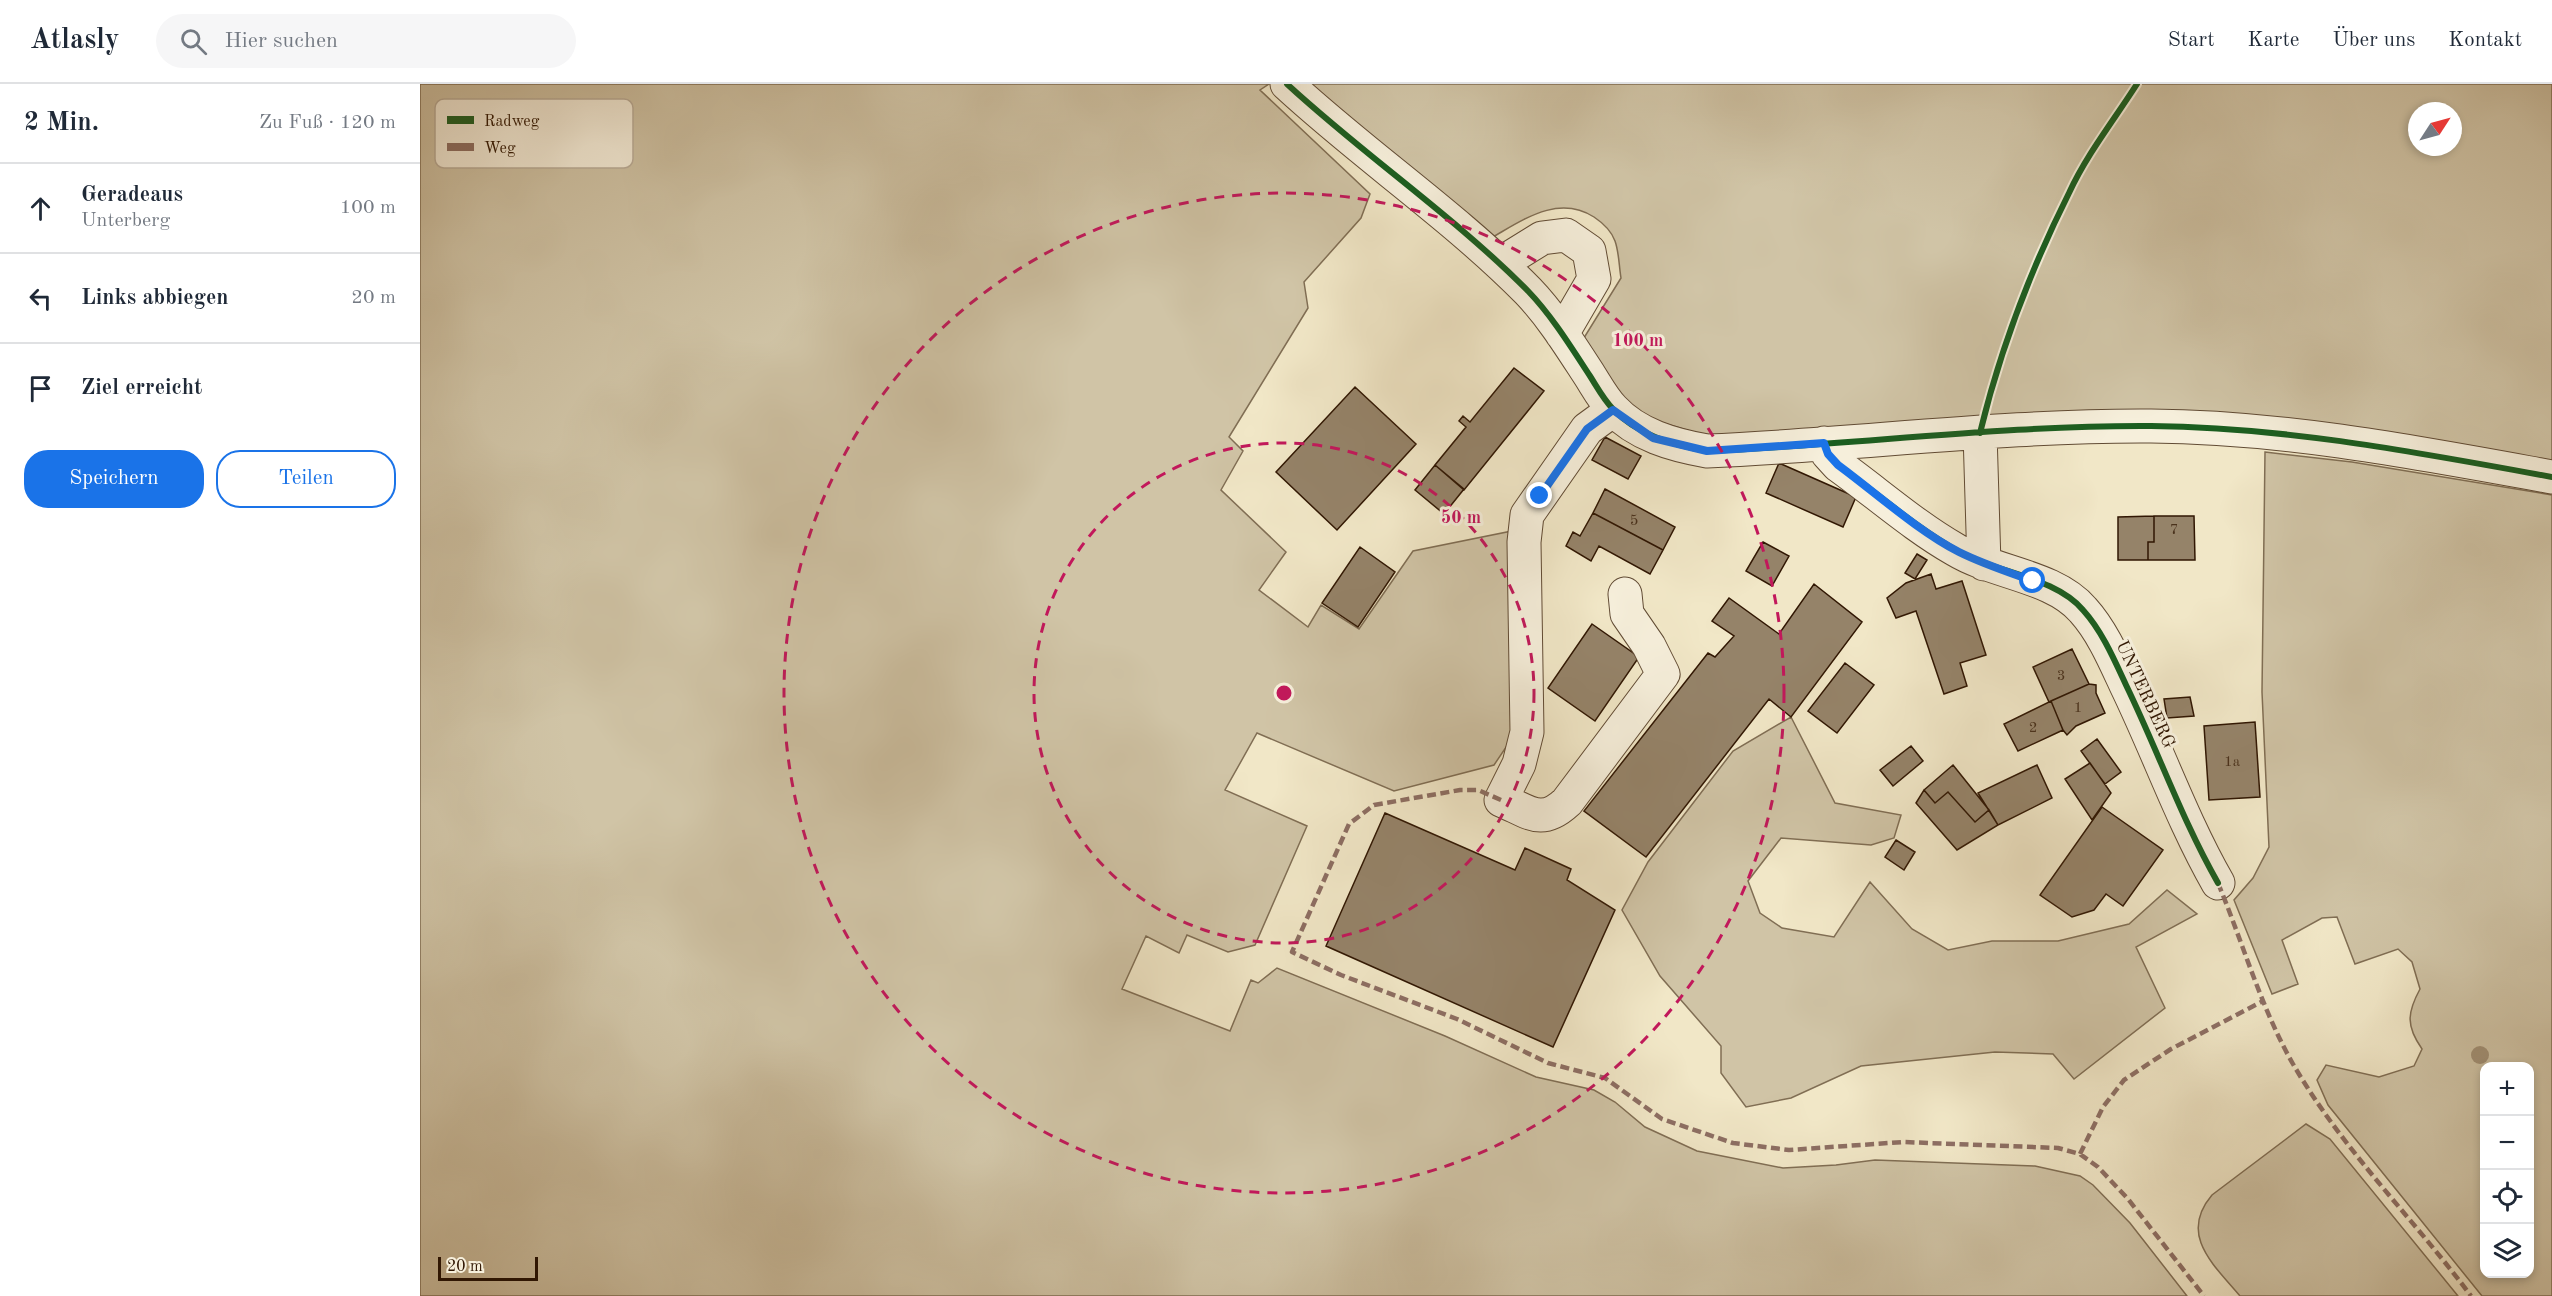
<!DOCTYPE html>
<html lang="de">
<meta charset="utf-8">
<style>
:root{--surface:#fff;--page:#f6f6f7;--text:#1f2937;--muted:#747a83;--line:#e0e1e3;--accent:#1a73e8}
body{margin:0;font-family:"Old Standard TT",serif;background:var(--page);color:var(--text)}
.controls{position:absolute;right:18px;bottom:18px;display:grid;overflow:hidden;border-radius:12px;box-shadow:0 3px 9px #0003}
.controls button{width:54px;height:54px;display:grid;place-items:center;padding:0;border:0;border-bottom:2px solid var(--line);background:var(--surface);color:var(--text);font:30px sans-serif}
.compass{position:absolute;left:1988px;top:18px;width:54px;height:54px;border-radius:50%;background:var(--surface);box-shadow:0 3px 9px #0003;rotate:54deg}
.scale{position:absolute;left:18px;bottom:15px;width:100px;box-sizing:border-box;padding-left:6px;border:3px solid #311703;border-top:0;font-size:16px;line-height:21px;white-space:nowrap;color:#311703;-webkit-text-stroke:4px #f6efdb;paint-order:stroke}
.stop{position:absolute;width:18px;height:18px;margin:-14px;border:4px solid #1a73e8;border-radius:50%;background:#fff}
.stop.end{background:#1a73e8;border-color:#fff;box-shadow:0 2px 6px #0008}
.list{margin:0;padding:0;list-style:none}
h2{display:flex;justify-content:space-between;align-items:center;height:78px;margin:0;padding:0 24px;font-size:26px}
h2 small{font-size:20px;font-weight:400;color:var(--muted)}
.list li{display:grid;grid-template-columns:39px 1fr auto;gap:18px;align-items:center;box-sizing:border-box;height:90px;padding:0 24px;border-top:2px solid var(--line)}
.list b{display:block;font-size:22px;white-space:nowrap}
.list p{margin:0;font-size:20px;white-space:nowrap;color:var(--muted)}
.list em{font-size:20px;font-style:normal;color:var(--muted)}
.actions{display:flex;gap:12px;padding:18px 24px}
.actions a{flex:1;padding:14px 0;border:2px solid var(--accent);border-radius:24px;text-align:center;font-size:21px;color:var(--accent)}
.actions .main{background:var(--accent);color:#fff}
.icon{flex:none;width:33px;height:33px;fill:none;stroke:currentColor;stroke-width:2;stroke-linecap:round;stroke-linejoin:round}
.map{position:relative;flex:none;width:2132px;height:1212px;overflow:hidden}
header{display:flex;align-items:center;gap:36px;box-sizing:border-box;height:84px;padding:0 30px;background:var(--surface);border-bottom:2px solid var(--line)}
header strong{font-size:28px}
nav{display:flex;gap:33px;margin-inline-start:auto;font-size:21px}
.search{width:420px;height:54px;background:var(--page);display:flex;align-items:center;gap:15px;box-sizing:border-box;padding:0 21px;border-radius:33px;color:var(--muted);font-size:22px}
main{display:flex}
aside{flex:1;background:var(--surface)}
.map>svg:first-child{display:block}
</style>
<header>
<strong>Atlasly</strong>
<div class="search"><svg class="icon" aria-label="search" viewBox="0 0 24 24"><circle cx="10" cy="10" r="6"/><path d="M15 15l6 6"/></svg>Hier suchen</div>
<nav><a>Start</a><a>Karte</a><a>Über uns</a><a>Kontakt</a></nav>
</header>
<main>
<aside>
<h2>2 Min.<small>Zu Fuß · 120 m</small></h2>
<ul class="list">
<li><svg class="icon" aria-label="ahead" viewBox="0 0 24 24"><path d="M12 20V5M6 11l6-6 6 6"/></svg><div><b>Geradeaus</b><p>Unterberg</p></div><em>100 m</em></li>
<li><svg class="icon" aria-label="left" viewBox="0 0 24 24"><path d="M17 20v-9H6M10 6l-5 5 5 5"/></svg><div><b>Links abbiegen</b></div><em>20 m</em></li>
<li><svg class="icon" aria-label="arrive" viewBox="0 0 24 24"><path d="M6 21V4h12l-3 4 3 4H6"/></svg><div><b>Ziel erreicht</b></div></li>
</ul>
<div class="actions"><a class="main">Speichern</a><a>Teilen</a></div>
</aside>
<div class="map">
<svg width="2132" height="1212" viewBox="0 0 2132 1212">
<rect width="100%" height="100%" fill="#f1e7c7"/>
<filter id="stains"><feTurbulence type="fractalNoise" baseFrequency=".00333" numOctaves="4"/><feColorMatrix values="0 0 0 0 .2 0 0 0 0 .09 0 0 0 0 .02 0 0 0 .5 -.17"/></filter>
<radialGradient id="worn" r=".72"><stop offset=".6" stop-color="#630" stop-opacity="0"/><stop offset="1" stop-color="#630" stop-opacity=".3"/></radialGradient>
<path fill="#d0c4a6" stroke="#806e54" stroke-width="1.5" fill-rule="evenodd" d="M0,0H849L840,6L950,110L941,134L884,198L888,224L809,353L823,367L801,406L866,468L839,506L888,543L901,521L939,545L993,467L1092,447L1099,644L1074,681L974,707L837,649L805,706L887,742L835,861L808,868L767,851L759,869L726,852L702,905L810,947L831,896L838,899L857,884L1025,952L1116,993L1174,1006L1195,1018L1225,1043L1277,1067L1363,1084L1416,1081L1455,1076L1615,1082L1660,1092L1673,1101L1710,1139L1767,1212H0Z
M885,0H2132V379L1932,346L1290,353L1210,329L1162,257L1201,194C1199,182 1199,168 1195,157C1191,146 1183,139 1174,133C1138,110 1103,136 1071,154ZM1997,27H2033V63H1997Z
M1845,368L1932,378L2132,411V1212H2062L1908,1021L1897,996L1906,981L1959,993L1994,982L2002,965C1986,942 1987,929 2000,905L1992,878L1978,865L1935,880L1917,833L1902,834L1862,856L1878,900L1852,910L1814,816L1833,794L1849,763L1842,608ZM2064,982H2110V1190H2064Z
M1371,633L1415,719L1481,731L1474,754L1451,761L1361,754L1328,797L1340,829L1362,844L1414,853L1450,798L1492,845L1528,866L1572,857H1638L1709,840L1747,806L1777,830L1716,863L1745,924L1654,995L1633,970L1575,968L1441,982L1371,1014L1326,1023L1301,989V962L1240,892L1202,826L1228,778L1313,667Z
M1886,1040L1910,1055L2038,1212H1820C1794,1181 1758,1151 1792,1111Z"/>
<path fill="#958369" stroke="#311703" stroke-width="1.5" d="M1094,284L1124,307L1044,406L1015,381L1046,343L1039,337L1043,332L1050,338Z
M935,303L996,360L917,446L856,388Z
M1185,353L1221,372L1208,395L1172,376Z
M1359,379L1436,413L1423,443L1346,409Z
M1015,381L1044,405L1024,430L995,406Z
M1185,405L1255,443L1243,466L1173,429Z
M1173,429L1243,466L1230,490L1179,462L1171,477L1146,462L1153,448L1160,452Z
M1734,432V458H1728V476H1698V433Z
M1734,432H1774L1775,476H1728V458H1734Z
M1343,458L1369,472L1352,502L1326,487Z
M940,463L975,488L938,543L902,519Z
M1497,470L1507,476L1495,495L1485,489Z
M1511,490L1516,505L1542,497L1566,571L1540,579L1547,602L1524,610L1496,527L1476,534L1467,514L1486,499Z
M1394,500L1442,538L1371,633L1349,615L1226,773L1164,727L1288,569L1295,573L1314,552L1292,537L1309,514L1359,550Z
M1172,540L1219,573L1175,637L1128,604Z
M1652,565L1669,600L1629,618L1613,583Z
M1425,579L1454,601L1417,649L1388,627Z
M1669,600L1676,601V609L1685,629L1656,642L1647,651L1643,646L1631,617Z
M1770,613L1774,632L1747,634L1744,615Z
M1631,617L1643,646L1598,667L1584,640Z
M1835,638L1840,713L1789,716L1784,642Z
M1677,655L1701,688L1685,700L1661,667Z
M1491,662L1503,677L1473,702L1460,686Z
M1670,679L1691,709L1672,736L1645,695Z
M1533,681L1569,726L1555,738L1528,708L1515,719L1504,706Z
M1617,681L1632,714L1578,741L1558,709Z
M1504,706L1515,719L1528,708L1555,738L1569,726L1578,741L1537,766L1496,719Z
M1682,723L1743,766L1703,822L1686,810L1674,826L1652,833L1620,811Z
M965,729L1095,786L1105,764L1151,785L1147,796L1195,826L1133,963L906,862Z
M1476,756L1495,768L1484,786L1465,773Z"/>
<g fill="none" stroke-linecap="round" stroke-linejoin="round">
<g stroke="#614b34" stroke-width="35">
<path id="minor" d="M867,0C945,72 1034,132 1108,207C1132,232 1151,263 1170,292C1177,303 1184,316 1193,325C1217,351 1253,361 1287,367C1435,361 1583,341 1731,342C1866,343 2000,369 2132,393
M1080,180L1122,154L1146,151L1169,167L1174,195L1142,250
M1193,326L1167,345L1107,431L1104,458L1107,648L1099,680L1081,716C1110,728 1121,742 1147,718L1243,590L1229,562L1207,530L1205,510
M1560,349L1564,480
M1404,359L1408,370L1418,381C1457,409 1494,442 1536,466C1574,489 1634,492 1663,526C1682,547 1694,575 1706,601C1738,667 1762,736 1798,799"/>
</g>
<use href="#minor" stroke="#f6efdb" stroke-width="33"/>
<path stroke="#8d6e63" stroke-width="4.5" stroke-dasharray="9 4.5" stroke-linecap="butt" d="M1081,716L1058,706H1040L954,721L929,740L872,868L921,891L1037,935L1128,979L1185,994L1242,1035L1313,1059L1369,1066L1483,1058L1638,1064L1660,1070L1678,1083L1708,1115L1784,1212
M1798,799C1823,859 1841,924 1873,980C1922,1065 1993,1134 2051,1212
M1660,1070L1683,1023L1704,996L1751,965L1843,917"/>
<g stroke="#f6efdb" stroke-width="10">
<path id="cycleway" d="M867,0C945,72 1034,132 1108,207C1132,232 1151,263 1170,292C1177,303 1184,316 1193,325C1217,351 1253,361 1287,367C1435,361 1583,341 1731,342C1866,343 2000,369 2132,393
M1560,349C1580,266 1611,185 1649,109C1667,70 1694,36 1717,0
M1404,359L1408,370L1418,381C1457,409 1494,442 1536,466C1574,489 1634,492 1663,526C1682,547 1694,575 1706,601C1738,667 1762,736 1798,799"/>
</g>
<use href="#cycleway" stroke="#1b5e20" stroke-width="6"/>
</g>
<circle fill="#a29176" cx="2060" cy="971" r="9"/>
<g fill="none" stroke-linecap="round" stroke-linejoin="round">
<path stroke="#1a73e8" stroke-width="8" d="M1120,412L1167,345L1193,326L1233,354L1287,367L1404,359L1408,370L1418,381C1456,409 1498,447 1539,468C1563,480 1588,488 1613,497"/>
</g>
<g fill="none" stroke="#c2185b" stroke-width="3" stroke-dasharray="10 8">
<circle cx="864" cy="609" r="250"/>
<circle cx="864" cy="609" r="500"/>
</g>
<g text-anchor="middle" stroke-width="6" stroke-linejoin="round" paint-order="stroke">
<g font-size="15" fill="#4a321c">
<text x="1214" y="441">5</text>
<text x="1754" y="450">7</text>
<text x="1641" y="596">3</text>
<text x="1658" y="628">1</text>
<text x="1613" y="648">2</text>
<text x="1812" y="682">1a</text>
</g>
<g font-size="18" fill="#311703" stroke="#f6efdb">
<text transform="translate(1726 610) rotate(65)" y="6">UNTERBERG</text>
</g>
</g>
<rect x="15" y="15" width="198" height="69" rx="9" fill="#f6efdb" stroke="#bbae9a" stroke-width="1.5"/>
<rect x="27" y="32" width="27" height="8" fill="#1b5e20"/>
<rect x="27" y="59" width="27" height="8" fill="#8d6e63"/>
<g font-size="16" fill="#311703">
<text x="64" y="42">Radweg</text>
<text x="64" y="69">Weg</text>
</g>
<circle cx="864" cy="609" r="9" fill="#c2185b" stroke="#f6efdb" stroke-width="3"/>
<g font-size="18" text-anchor="middle" font-weight="bold" fill="#c2185b" stroke="#f6efdb" stroke-width="6" stroke-linejoin="round" paint-order="stroke">
<text x="1218" y="262">100 m</text>
<text x="1041" y="439">50 m</text>
</g>
<rect width="100%" height="100%" filter="url(#stains)"/>
<rect width="100%" height="100%" fill="url(#worn)"/>
</svg>
<div class="controls">
<button>+</button>
<button>−</button>
<button><svg class="icon" aria-label="locate" viewBox="0 0 24 24"><circle cx="12" cy="12" r="6"/><path d="M12 2v4M12 18v4M2 12h4M18 12h4"/></svg></button>
<button><svg class="icon" aria-label="layers" viewBox="0 0 24 24"><path d="M12 4l9 5-9 5-9-5zM3 14l9 5 9-5"/></svg></button>
</div>
<svg class="compass" viewBox="-18 -18 36 36"><path d="M0-13l5 13h-10z" fill="#e53935"/><path d="M0 13l5-13h-10z" fill="#747a83"/></svg>
<div class="scale">20 m</div>
<div class="stop" style="left:1613px;top:497px"></div>
<div class="stop end" style="left:1120px;top:412px"></div>
</div>
</main>
